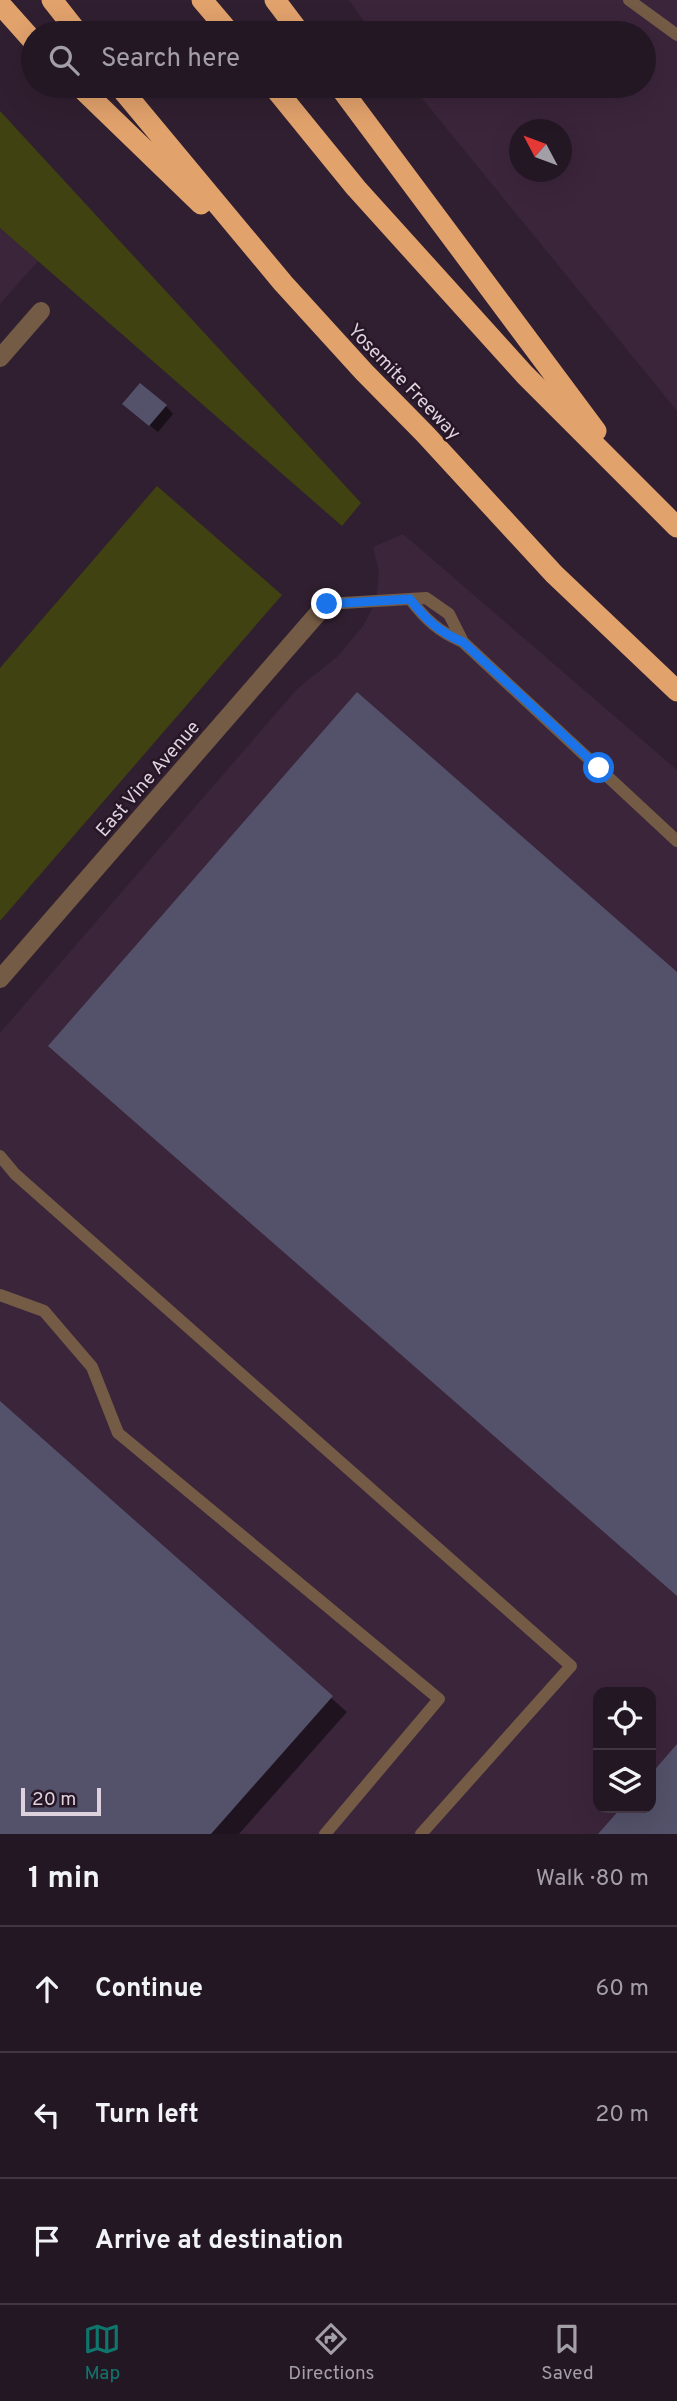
<!DOCTYPE html>
<meta charset="utf-8">
<style>
:root{--surface:#241724;--page:#302431;--text:#f1f3f6;--muted:#a39fa6;--line:#413641;--accent:#0f766e}
body{margin:0;font-family:Overpass,sans-serif;background:var(--page);color:var(--text)}
.controls{position:absolute;right:21px;bottom:21px;display:grid;overflow:hidden;border-radius:14px;box-shadow:0 7px 28px #0002}
.controls button{width:63px;height:63px;display:grid;place-items:center;padding:0;border:0;border-bottom:2px solid var(--line);background:var(--surface);color:var(--text);font:35px sans-serif}
.compass{position:absolute;left:509px;top:119px;width:63px;height:63px;border-radius:50%;background:var(--surface);box-shadow:0 7px 28px #0002;rotate:311deg}
.scale{position:absolute;left:21px;bottom:18px;width:80px;box-sizing:border-box;padding-left:7px;border:4px solid #ddd2dd;border-top:0;font-size:19px;line-height:24px;white-space:nowrap;color:#ddd2dd;-webkit-text-stroke:5px #261626;paint-order:stroke}
.stop{position:absolute;width:21px;height:21px;margin:-16px;border:5px solid #1a73e8;border-radius:50%;background:#fff}
.stop.end{background:#1a73e8;border-color:#fff;box-shadow:0 2px 7px #0008}
.list{margin:0;padding:0;list-style:none}
h2{display:flex;justify-content:space-between;align-items:center;height:91px;margin:0;padding:0 28px;font-size:30px}
h2 small{font-size:23px;font-weight:400;color:var(--muted)}
.list li{display:grid;grid-template-columns:46px 1fr auto;gap:21px;align-items:center;box-sizing:border-box;height:126px;padding:0 28px;border-top:2px solid var(--line)}
.list b{display:block;font-size:26px;white-space:nowrap}
.list em{font-size:23px;font-style:normal;color:var(--muted)}
.icon{flex:none;width:38px;height:38px;fill:none;stroke:currentColor;stroke-width:2;stroke-linecap:round;stroke-linejoin:round}
.map{position:relative;flex:none;width:677px;height:1834px;overflow:hidden}
.search{position:absolute;background:var(--surface);box-shadow:0 7px 28px #0002;left:21px;right:21px;top:21px;height:77px;display:flex;align-items:center;gap:18px;box-sizing:border-box;padding:0 24px;border-radius:38px;color:var(--muted);font-size:26px}
.sheet{height:469px;background:var(--surface)}
nav{display:flex;justify-content:space-around;align-items:center;box-sizing:border-box;height:98px;border-top:2px solid var(--line);background:var(--surface);font-size:19px;color:var(--muted)}
nav a{display:grid;justify-items:center;gap:4px}
nav .on{color:var(--accent)}
.map>svg:first-child{display:block}
</style>
<div class="map">
<svg width="677" height="1834" viewBox="0 0 677 1834">
<rect width="100%" height="100%" fill="#301f30"/>
<path fill="#3b253b" fill-rule="evenodd" d="M349,0H677V411L412,86H644V33H372ZM520,130H562V172H520Z
M0,228L38,261L0,304Z
M403,534L677,770V1834H0V1033L297,689L338,656L363,626L376,601L379,572L373,547ZM598,1692H651V1808H598Z"/>
<path fill="#404211" d="M0,111L361,503L342,526L0,228Z
M157,486L282,595L0,921V668Z"/>
<path fill="#0007" d="M166,406L173,414L158,432L132,411Z
M0,1404L347,1712L239,1834H0Z"/>
<path fill="#54526a" d="M140,383L167,405L149,426L122,404Z
M357,692L677,972V1596L48,1046Z
M0,1401L333,1696L211,1834H0Z
M677,1744V1834H598L621,1808H651V1774Z"/>
<g fill="none" stroke-linecap="round" stroke-linejoin="round">
<path stroke="#745b45" stroke-width="12" d="M629,0L677,35
M410,599C425,619 439,632 463,642
M326,604L426,598L449,614L463,642L677,841
M0,1156L15,1174L571,1666L421,1834
M0,1295L44,1311L92,1367L118,1433L439,1699L325,1834"/>
<path stroke="#745b45" stroke-width="18" d="M0,358L41,311
M0,979L326,604"/>
<path stroke="#e2a26c" stroke-width="21" d="M52,0L78,33
M202,0L230,33
M275,0L300,33
M0,4L33,41
M79,86L201,204
M119,86L283,283L364,372L425,434L554,574L677,691
M273,86L356,188L525,375L677,527
M339,86L596,431"/>
</g>
<g fill="none" stroke-linecap="round" stroke-linejoin="round">
<path stroke="#1a73e8" stroke-width="9" d="M327,604L410,599C425,619 439,632 463,642L599,768"/>
</g>
<g text-anchor="middle" stroke-width="5" stroke-linejoin="round" paint-order="stroke">
<g font-size="19" fill="#ddd2dd" stroke="#261626">
<text transform="translate(405 381) rotate(46)" y="7">Yosemite Freeway</text>
<text transform="translate(147 778) rotate(-49)" y="7">East Vine Avenue</text>
</g>
</g>
</svg>
<div class="controls">
<button><svg class="icon" aria-label="locate" viewBox="0 0 24 24"><circle cx="12" cy="12" r="6"/><path d="M12 2v4M12 18v4M2 12h4M18 12h4"/></svg></button>
<button><svg class="icon" aria-label="layers" viewBox="0 0 24 24"><path d="M12 4l9 5-9 5-9-5zM3 14l9 5 9-5"/></svg></button>
</div>
<svg class="compass" viewBox="-18 -18 36 36"><path d="M0-13l5 13h-10z" fill="#e53935"/><path d="M0 13l5-13h-10z" fill="#a39fa6"/></svg>
<div class="scale">20 m</div>
<div class="stop" style="left:599px;top:768px"></div>
<div class="stop end" style="left:327px;top:604px"></div>
<div class="search"><svg class="icon" aria-label="search" viewBox="0 0 24 24"><circle cx="10" cy="10" r="6"/><path d="M15 15l6 6"/></svg>Search here</div>
</div>
<section class="sheet">
<h2>1 min<small>Walk · 80 m</small></h2>
<ul class="list">
<li><svg class="icon" aria-label="ahead" viewBox="0 0 24 24"><path d="M12 20V5M6 11l6-6 6 6"/></svg><div><b>Continue</b></div><em>60 m</em></li>
<li><svg class="icon" aria-label="left" viewBox="0 0 24 24"><path d="M17 20v-9H6M10 6l-5 5 5 5"/></svg><div><b>Turn left</b></div><em>20 m</em></li>
<li><svg class="icon" aria-label="arrive" viewBox="0 0 24 24"><path d="M6 21V4h12l-3 4 3 4H6"/></svg><div><b>Arrive at destination</b></div></li>
</ul>
</section>
<nav>
<a class="on"><svg class="icon" aria-label="map" viewBox="0 0 24 24"><path d="M3 6l6-2 6 2 6-2v14l-6 2-6-2-6 2zM9 4v14M15 6v14"/></svg>Map</a>
<a><svg class="icon" aria-label="directions" viewBox="0 0 24 24"><path d="M12 3l9 9-9 9-9-9zM9 14v-3h6M13 9l2 2-2 2"/></svg>Directions</a>
<a><svg class="icon" aria-label="saved" viewBox="0 0 24 24"><path d="M7 4h10v16l-5-4-5 4z"/></svg>Saved</a>
</nav>
